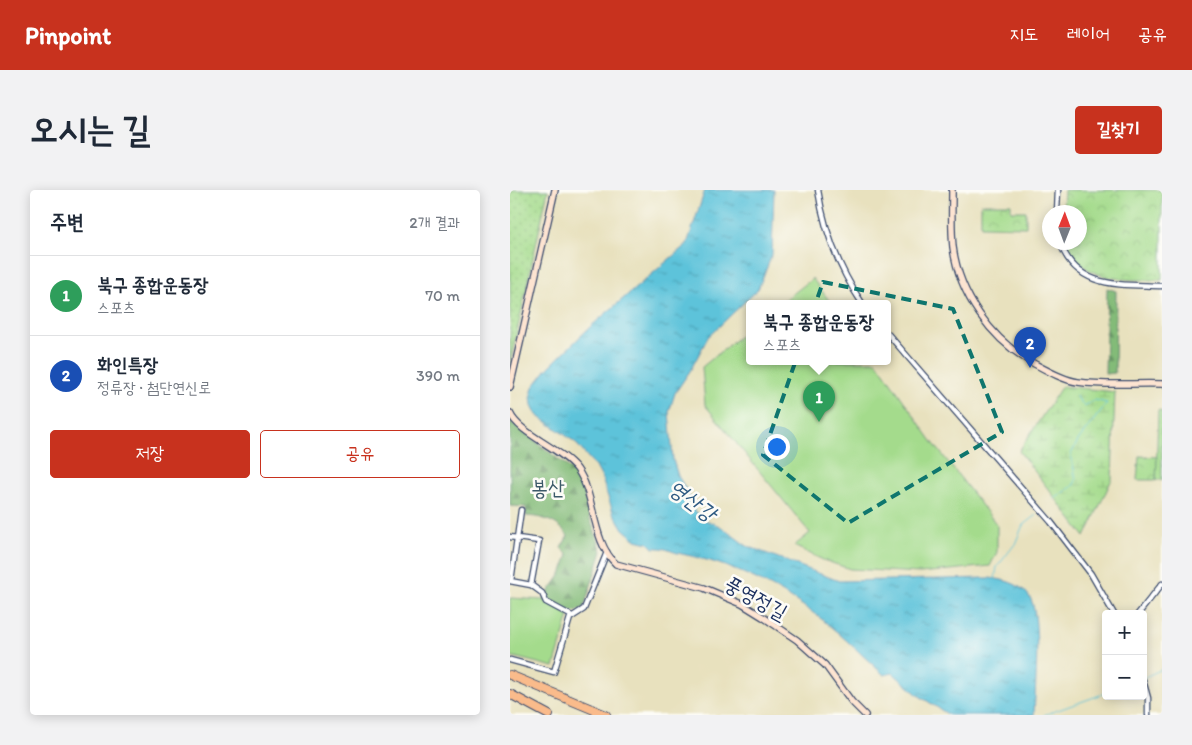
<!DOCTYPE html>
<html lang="ko">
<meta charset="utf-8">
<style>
:root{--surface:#fff;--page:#f2f2f3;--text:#1f2937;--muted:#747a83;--line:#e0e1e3;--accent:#c8321e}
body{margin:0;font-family:Itim,"Poor Story",sans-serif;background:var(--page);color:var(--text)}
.controls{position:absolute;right:15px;bottom:15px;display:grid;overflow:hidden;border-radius:5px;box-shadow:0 2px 12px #0003}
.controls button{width:45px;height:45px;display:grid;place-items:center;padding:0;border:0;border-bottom:1px solid var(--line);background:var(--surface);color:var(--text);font:25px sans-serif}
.compass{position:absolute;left:532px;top:15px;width:45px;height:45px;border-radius:50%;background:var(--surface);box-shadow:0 2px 12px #0003;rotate:1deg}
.you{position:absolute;left:266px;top:256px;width:18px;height:18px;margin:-12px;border:4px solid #fff;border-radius:50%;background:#1a73e8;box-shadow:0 0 0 8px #1a73e833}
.badge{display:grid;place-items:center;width:32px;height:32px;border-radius:50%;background:var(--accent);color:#fff;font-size:16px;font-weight:700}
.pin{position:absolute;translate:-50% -41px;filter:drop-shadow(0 1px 2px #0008)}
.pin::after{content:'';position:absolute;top:26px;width:18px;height:15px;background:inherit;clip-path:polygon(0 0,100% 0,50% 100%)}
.popup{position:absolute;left:236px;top:110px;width:145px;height:65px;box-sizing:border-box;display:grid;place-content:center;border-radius:5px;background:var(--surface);filter:drop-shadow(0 1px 4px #0005);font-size:16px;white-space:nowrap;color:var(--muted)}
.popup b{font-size:19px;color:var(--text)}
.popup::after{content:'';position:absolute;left:50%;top:100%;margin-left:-10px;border:10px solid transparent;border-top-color:var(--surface)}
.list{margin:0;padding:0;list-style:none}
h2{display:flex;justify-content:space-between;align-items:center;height:65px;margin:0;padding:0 20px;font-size:21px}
h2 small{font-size:16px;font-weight:400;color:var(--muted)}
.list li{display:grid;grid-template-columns:32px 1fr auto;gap:15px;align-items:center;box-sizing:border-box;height:80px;padding:0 20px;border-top:1px solid var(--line)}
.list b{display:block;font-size:19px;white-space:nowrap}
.list p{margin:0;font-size:16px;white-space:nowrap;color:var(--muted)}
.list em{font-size:16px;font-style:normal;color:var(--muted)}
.actions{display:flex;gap:10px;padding:15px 20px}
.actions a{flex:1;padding:11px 0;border:1px solid var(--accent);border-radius:5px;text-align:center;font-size:18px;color:var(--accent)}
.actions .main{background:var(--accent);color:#fff}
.map{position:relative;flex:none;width:652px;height:525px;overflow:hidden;border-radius:5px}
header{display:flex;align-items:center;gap:30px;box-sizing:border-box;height:70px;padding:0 25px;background:var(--accent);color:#fff}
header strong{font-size:24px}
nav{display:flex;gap:28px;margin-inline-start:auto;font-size:18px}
.intro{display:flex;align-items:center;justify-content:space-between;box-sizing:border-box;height:120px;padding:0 30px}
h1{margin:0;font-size:35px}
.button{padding:12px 22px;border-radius:5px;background:var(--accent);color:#fff;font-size:18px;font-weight:700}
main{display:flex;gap:30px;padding:0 30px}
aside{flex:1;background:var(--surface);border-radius:5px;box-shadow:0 2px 12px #0003}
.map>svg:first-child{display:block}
</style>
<header>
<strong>Pinpoint</strong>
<nav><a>지도</a><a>레이어</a><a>공유</a></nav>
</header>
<div class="intro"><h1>오시는 길</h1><a class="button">길찾기</a></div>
<main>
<aside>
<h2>주변<small>2개 결과</small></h2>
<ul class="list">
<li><span class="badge" style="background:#2e9e5b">1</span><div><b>북구 종합운동장</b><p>스포츠</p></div><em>70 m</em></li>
<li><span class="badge" style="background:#1a4fb4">2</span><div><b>화인특장</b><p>정류장 · 첨단연신로</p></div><em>390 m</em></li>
</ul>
<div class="actions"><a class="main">저장</a><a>공유</a></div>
</aside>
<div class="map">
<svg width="652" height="525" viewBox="0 0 652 525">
<defs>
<pattern id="forest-firs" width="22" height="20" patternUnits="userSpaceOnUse" patternTransform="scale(1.25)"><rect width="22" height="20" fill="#83bb78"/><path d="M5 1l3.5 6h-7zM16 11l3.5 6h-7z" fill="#6a9866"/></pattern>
<pattern id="wetland-marsh" width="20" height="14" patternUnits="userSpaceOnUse" patternTransform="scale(1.25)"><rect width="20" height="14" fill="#a4db8c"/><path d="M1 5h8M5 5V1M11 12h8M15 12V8" fill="none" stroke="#8dbc7b"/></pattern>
<pattern id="park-crowns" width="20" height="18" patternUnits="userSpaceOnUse" patternTransform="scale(1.25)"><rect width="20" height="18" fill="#a4db8c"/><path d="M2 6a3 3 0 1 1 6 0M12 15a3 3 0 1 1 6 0" fill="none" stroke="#8dbc7b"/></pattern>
<pattern id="garden-dots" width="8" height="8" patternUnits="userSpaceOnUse" patternTransform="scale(1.25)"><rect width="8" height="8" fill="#a4db8c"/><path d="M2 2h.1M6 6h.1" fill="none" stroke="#8dbc7b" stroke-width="1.8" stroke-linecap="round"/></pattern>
<pattern id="water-ripples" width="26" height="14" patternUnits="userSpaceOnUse" patternTransform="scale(1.25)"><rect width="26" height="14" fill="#5dc3da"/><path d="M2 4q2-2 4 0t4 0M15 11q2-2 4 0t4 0" fill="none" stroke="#4c9fb4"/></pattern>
</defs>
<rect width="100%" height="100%" fill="#fdfcf7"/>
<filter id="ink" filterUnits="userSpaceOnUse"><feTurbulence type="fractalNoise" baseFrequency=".02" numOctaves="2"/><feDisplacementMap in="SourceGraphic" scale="10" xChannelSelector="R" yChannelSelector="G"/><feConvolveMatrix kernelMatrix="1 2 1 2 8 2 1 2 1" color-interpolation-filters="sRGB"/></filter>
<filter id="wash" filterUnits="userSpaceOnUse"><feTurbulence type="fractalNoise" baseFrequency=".0096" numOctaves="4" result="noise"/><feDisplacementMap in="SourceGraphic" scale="20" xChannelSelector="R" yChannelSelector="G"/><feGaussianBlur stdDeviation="1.12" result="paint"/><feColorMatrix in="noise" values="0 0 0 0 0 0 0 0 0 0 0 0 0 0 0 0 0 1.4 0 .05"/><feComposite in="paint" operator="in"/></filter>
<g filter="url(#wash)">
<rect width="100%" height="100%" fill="#e8e1be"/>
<path fill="#a4db8c" stroke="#608575" d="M302,88L321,113H271L302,89Z
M240,138V171H366L421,250L487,335V362L480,376L410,383L340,379L313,370L284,356L300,343L195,215L192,177Z
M648,220L652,221V290H646Z
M0,408L33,410L53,421L60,422L44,477L0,466Z"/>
<path fill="url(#forest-firs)" stroke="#4f756b" d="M597,98L606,101L605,183L595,184Z
M0,231L62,280L72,294L80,329L92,361L74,417C61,428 46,417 33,410L51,384L58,365L51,358L58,346C48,331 33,327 16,326V317L0,316Z"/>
<path fill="url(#wetland-marsh)" stroke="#608575" d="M552,196L605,202L602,289L575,347L509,261Z"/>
<path fill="url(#park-crowns)" stroke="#608575" d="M554,0H652V90C616,90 571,93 557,53L570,52V22H553Z
M471,14H501V21H516V37L471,36Z
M629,266L647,267L646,290H627Z"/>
<path fill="url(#garden-dots)" stroke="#608575" d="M0,0H38L0,174Z"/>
<path fill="url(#water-ripples)" stroke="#3c799c" d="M195,0H264L262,65L248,99L198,147L180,181L165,203L159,222L163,270L168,286L177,301L185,321L197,331L210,336L237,356L329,391L478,388C492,389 510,393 519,406C532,423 525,501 524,525H439L408,505L383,483L374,485C354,467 335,448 314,431C273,399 223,374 172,364C160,362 157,357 143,358L138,353L126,350L113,339L103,322L91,286L86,277L65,252L27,225L22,215L21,206L23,197L37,179L80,137L177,54Z"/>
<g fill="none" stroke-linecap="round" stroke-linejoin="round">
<path stroke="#5dc3da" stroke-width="1" d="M543,309L563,296L566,290L561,264L569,249L597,213L585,210L574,216L566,206
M485,389L487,377L505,354L513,335L526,325
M633,488L652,479
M534,525L596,503"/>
</g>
</g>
<g filter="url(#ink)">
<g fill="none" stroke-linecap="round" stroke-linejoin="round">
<g stroke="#3a4a6c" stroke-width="7">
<path id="street" d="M308,0C314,40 330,80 352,113
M547,22L548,0
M550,52C566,100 611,94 652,96
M378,144L541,332L581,384L604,424
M0,347L29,351L21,395
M0,391L21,395L32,403L36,412L62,426
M1,391L11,320
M628,424L652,394
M0,470L44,482L60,428L74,419L97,362
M633,490L638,508V525"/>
</g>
<g stroke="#3a4a6c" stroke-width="8">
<path id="secondary" d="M442,0C442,19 441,38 443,57C449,104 481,150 523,173C536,180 553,190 568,192C595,196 625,193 652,194
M0,197L45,0
M0,223C9,244 51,258 67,279C86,305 81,351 106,374L194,398L232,414L253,427L287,450L315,475L342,512L355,525"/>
</g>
<g stroke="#3a4a6c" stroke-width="10">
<path id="highway" d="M0,485L96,525
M0,504L39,525"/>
</g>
<use href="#street" stroke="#fff" stroke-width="4.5"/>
<use href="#secondary" stroke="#fde4d1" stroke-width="5.5"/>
<use href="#highway" stroke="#fabb8b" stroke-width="8"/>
</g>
</g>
<path fill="none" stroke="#0f766e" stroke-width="4" stroke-dasharray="10 6" stroke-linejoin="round" d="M313,92L443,119L492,242L338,333L253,265Z"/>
<g text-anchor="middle" stroke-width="5" stroke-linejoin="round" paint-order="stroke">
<g font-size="21" fill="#3d5a6a" stroke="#fdfcf7">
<text x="38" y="305">봉산</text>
</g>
<g font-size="21" fill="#1b2f5e" stroke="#fdfcf7">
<text transform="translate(246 408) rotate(29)" y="7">풍영정길</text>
</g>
<g font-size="22" font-style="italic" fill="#2f5b83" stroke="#fdfcf7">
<text transform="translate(183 310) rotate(37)" y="8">영산강</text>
</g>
</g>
</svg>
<div class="controls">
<button>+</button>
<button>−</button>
</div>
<svg class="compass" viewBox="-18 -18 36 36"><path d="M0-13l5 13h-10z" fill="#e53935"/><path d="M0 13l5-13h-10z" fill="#747a83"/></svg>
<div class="you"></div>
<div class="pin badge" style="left:309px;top:232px;background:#2e9e5b">1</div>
<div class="popup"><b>북구 종합운동장</b>스포츠</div>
<div class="pin badge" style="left:520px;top:178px;background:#1a4fb4">2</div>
</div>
</main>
